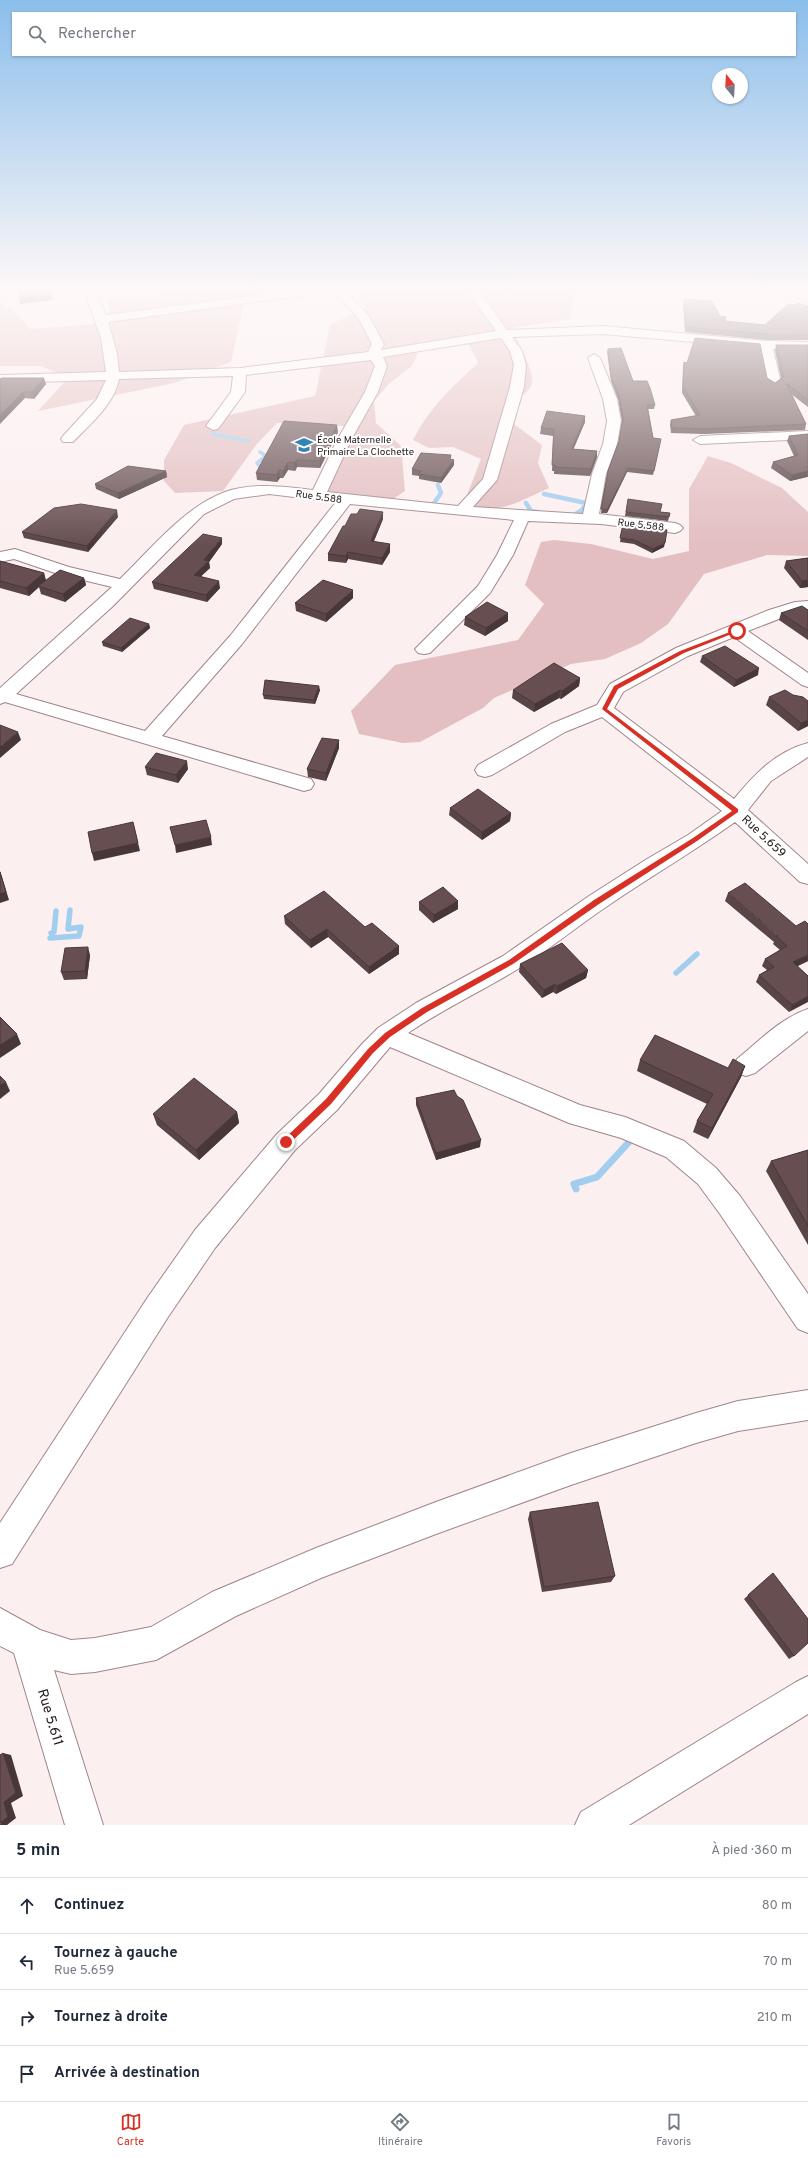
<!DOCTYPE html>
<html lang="fr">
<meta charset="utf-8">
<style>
:root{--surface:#fff;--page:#f6f6f7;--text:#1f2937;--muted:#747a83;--line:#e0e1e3;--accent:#d93025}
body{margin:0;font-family:Overpass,sans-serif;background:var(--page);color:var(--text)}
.compass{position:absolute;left:712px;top:68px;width:36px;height:36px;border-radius:50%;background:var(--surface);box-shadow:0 1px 3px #0004;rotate:342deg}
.stop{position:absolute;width:12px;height:12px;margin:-9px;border:3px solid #d93025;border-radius:50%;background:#fff}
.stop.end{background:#d93025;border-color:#fff;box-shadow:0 1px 4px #0008}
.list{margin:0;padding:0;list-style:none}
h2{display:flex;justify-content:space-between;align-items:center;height:52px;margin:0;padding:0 16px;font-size:17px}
h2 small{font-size:13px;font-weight:400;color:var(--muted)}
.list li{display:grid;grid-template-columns:26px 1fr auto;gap:12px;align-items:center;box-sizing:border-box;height:56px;padding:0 16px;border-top:1px solid var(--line)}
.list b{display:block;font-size:15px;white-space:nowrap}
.list p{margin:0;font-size:13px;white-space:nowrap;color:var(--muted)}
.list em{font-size:13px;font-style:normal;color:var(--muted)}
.icon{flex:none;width:22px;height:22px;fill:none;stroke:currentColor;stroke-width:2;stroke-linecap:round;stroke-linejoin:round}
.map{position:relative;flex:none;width:808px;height:1825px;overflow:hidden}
.search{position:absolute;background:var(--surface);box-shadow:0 1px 3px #0004;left:12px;right:12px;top:12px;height:44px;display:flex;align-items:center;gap:10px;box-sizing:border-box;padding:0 14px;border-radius:0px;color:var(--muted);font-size:15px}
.sheet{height:276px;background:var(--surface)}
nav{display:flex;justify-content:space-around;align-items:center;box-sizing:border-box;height:56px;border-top:1px solid var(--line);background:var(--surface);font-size:11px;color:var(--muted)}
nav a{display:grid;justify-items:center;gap:2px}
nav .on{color:var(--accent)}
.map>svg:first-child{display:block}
</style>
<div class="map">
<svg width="808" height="1825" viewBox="0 0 808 1825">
<rect width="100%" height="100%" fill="#fceff0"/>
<path fill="#e3bfc1" d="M174,290H293L246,296L231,362L174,383L38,411L68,378L41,366H0V300L2,304L12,309L30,329L109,323V299L174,292Z
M354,290H575L571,319L511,328C517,340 535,371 532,383C530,392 520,397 512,401L510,421L542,445L538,463L549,488C519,501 498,517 464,503L481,459L453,447L429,448L413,440C430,407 451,388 478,363L469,345L455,339L433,341L420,348L412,366L390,383L374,401L376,423L401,446L405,491L390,501L331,496L323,482L333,462L358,428L327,424L277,423L256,445L223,491L175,493L164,481V460L184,425L315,396L330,325L365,308Z
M677,290H805L799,294Z
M708,456L731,463L782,488L808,512V556L767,555L704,574L668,624L641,643L605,659L571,664L494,698L483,708L420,742L403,743L359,734L351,711L395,665L518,640L544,604L525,585L541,542L554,540L591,544L653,559L689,551V489Z"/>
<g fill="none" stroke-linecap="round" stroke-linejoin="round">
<path stroke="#a1ceef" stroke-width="3.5" d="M212,434L249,441
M260,452L266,456L257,463L260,467"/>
<path stroke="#a1ceef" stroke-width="4.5" d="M544,494L586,503L582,510L571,517
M526,503L531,511L538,512
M432,506L441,493L438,485"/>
<path stroke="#a1ceef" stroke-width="5.5" d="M51,933L54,932L56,911
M50,938L79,936L81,927L68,929L70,910
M676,973L697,954"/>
<path stroke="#a1ceef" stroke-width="7" d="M576,1189L574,1184L597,1177L629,1142"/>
<g stroke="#a18588" stroke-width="2">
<path id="minor" d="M84,290H96L106,315L295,290H329L323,293L108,322L117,353L119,372L240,368L368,352L372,344L359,319L333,290H345L368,315L384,344L381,350L496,331L467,290H479L507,330L603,326L766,341L808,342V350L773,349L781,383L774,387L767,383L760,348L603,334L512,337L522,351L526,365L524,387L497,480L473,507L583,514L592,474L603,444L607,421L603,399L588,358L594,354L600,358L617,399L621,421L617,444L606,474L599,514L675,523L680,525L683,528L680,531L675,533L601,524L528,521L513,555L490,593L430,653L424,654L418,653L415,649L478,586L497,555L514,520L350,504L242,644L162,736L311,779L314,784L311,789L304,791L5,702L0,704V688L112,587L58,574L14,559L0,562V552L15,549L69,567L120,579C150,550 184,507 225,492C252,482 286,487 313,490L337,440L365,392L375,366L371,360L246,375L245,392L218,429L213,430L206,426L231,392L233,376L119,379C114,405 90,424 73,442H63L61,439L63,436L97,399L106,380L0,383V375L106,372L101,338ZM501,338L510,351L514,365L510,387L483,479L458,506L327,492L351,440L378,392L387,366L383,357ZM269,494L336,502L230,636L145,731L16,694L113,606L204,514L234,499Z
M808,431V439L700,444L693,440L700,436Z
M808,601V611L797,612L748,631L808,673V687L802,685L734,637L688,656L623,692L614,708L734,799C755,774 775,752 808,743V757L771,781L748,810L808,864V884L800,882L735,822C693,852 648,878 606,907C576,927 549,950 518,969C482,991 443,1009 408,1033L580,1105L625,1117L684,1141L716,1168L740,1196L808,1294V1333L798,1329L720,1214L698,1184L666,1157L621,1138L569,1123L390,1047L337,1110L295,1150L215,1248L168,1317L12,1564L0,1568V1523L148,1297L195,1230L277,1134L319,1094L362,1044L378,1028L416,1003L503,956L589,896L647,859L688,835L722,811L602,717L565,732L492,775L485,777L478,775L475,770L478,765L551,724L597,705L610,684L676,648L769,610L795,602Z
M808,1009V1031L755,1073L746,1076L737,1073L734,1066L737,1059C759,1041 781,1018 808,1009Z
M808,1390V1420L738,1431L696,1443L571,1485L436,1534L321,1578L236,1616L156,1660L95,1672L71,1674L54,1670L103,1825H65L14,1653L0,1646V1608L40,1630L71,1640L95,1638L151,1627L212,1592L316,1548L436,1502L571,1453L696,1413L738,1401Z
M808,1676V1714L629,1825H575L581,1812L796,1682Z"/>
</g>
<use href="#minor" fill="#fff" fill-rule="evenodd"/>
</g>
<path fill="#594446" d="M684,299L720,316L725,321L765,325L795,305L808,306V340H766L685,332L683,305Z
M776,345H808V407L791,394L806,424L805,430L704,434L671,433L670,425L671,420L696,416L682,393L683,368L684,362L767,378L775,383L781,378L775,351Z
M608,349L633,381L655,405L654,409H648L653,438L661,439L653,475L627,472L607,513H601L608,471L619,441L622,421L618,399L611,381L607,352Z
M0,379L46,384L34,399L25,398Z
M585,416V422L573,449L597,451V457L590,476L554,474V471H552L553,436L540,434L541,428Z
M338,432L320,468L297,467L295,471L288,470L283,478H280L277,482L257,480L256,473Z
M808,434V477H807L790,481L771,468L773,462L794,456L787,441L789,436Z
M450,459L454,460V465L441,483L419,479V476L412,475V469Z
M166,471L167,477L119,499L96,489L95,484Z
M628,499L660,512L670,513L668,521L625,516Z
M118,517L88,552L24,538L22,532Z
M383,519L374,541L390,552L382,565L348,559L346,563L328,561V554L345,526Z
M623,524L664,547L652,553L634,544L620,542Z
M222,544L209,562L210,568L201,576L220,588L207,602L154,589L152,582Z
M808,558V587L800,588L784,568L786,561Z
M0,561L44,573L46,581L84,578L86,585L65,602L41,594L39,587L29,596L0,588Z
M353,598L326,622L296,611L295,603Z
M808,610V640L779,620L781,613Z
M465,617L508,621L485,636L464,625Z
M149,624L150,628L122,652L103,646L102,642Z
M702,656L758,675L734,687L700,662Z
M580,678L579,686L561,699L559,698L534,712L512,698L513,690Z
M320,690L315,704L264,699L263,695Z
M769,697L808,726L798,731L766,705Z
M339,740V748L326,781L308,777L307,769Z
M145,767L188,769L178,783L147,775Z
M450,808L511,813L510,821L482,840L449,815Z
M728,893L808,961L797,966L808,976L789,1012L756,982L759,975L767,970L762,966L765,959L780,950L773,944L774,942L725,901Z
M458,901V909L433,923L419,910V902Z
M284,916L365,927L399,946V954L369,974L328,937L311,948L285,924Z
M90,955L87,979L64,980L61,972Z
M520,964L588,970L586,978L556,994L553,992L542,998L519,972Z
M640,1060L728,1068L745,1066L741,1077L708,1139L693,1132L697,1121L707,1104L637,1071Z
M457,1096L480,1147L436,1160L416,1105V1098Z
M237,1112L239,1123L199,1160L157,1125L153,1114Z
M808,1150V1245L766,1171L771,1161Z
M530,1512L615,1576L611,1582L542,1592L528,1519Z
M773,1573L794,1656L789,1659L744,1599Z"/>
<path fill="#483739" d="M51,294L53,300L20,304L19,298Z
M44,378L46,384L34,399L32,392Z
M23,392L25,398L0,424V415Z
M585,416V422L571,455L572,449Z
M337,425L338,432L320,468V461Z
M597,451V457L590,476L591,469Z
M297,460V467L295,471L294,463Z
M454,460V465L441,483V478Z
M288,462V470L283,478V471Z
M628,468L627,472L607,513V510Z
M279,470L280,478L277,482V475Z
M166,471L167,477L119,499L118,493Z
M808,471L807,477L790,481L792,475Z
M117,510L118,517L88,552L87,546Z
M383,512V519L371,548V541Z
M222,538V544L209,562L210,568L195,582L194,575L204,560Z
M665,543L664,547L652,553L653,549Z
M390,544V552L382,565V558Z
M348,552V559L346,563V556Z
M44,573L46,581L38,586L39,587L29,596L26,588Z
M84,578L86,585L65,602L63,594Z
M808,580V587L800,588L802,581Z
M219,581L220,588L207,602L206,595Z
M353,590V598L326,622V614Z
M508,613V621L485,636L486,628Z
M149,624L150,628L122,652L121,648Z
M759,668L758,675L734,687L736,680Z
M580,678L579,686L561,699L562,691Z
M319,686L320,690L315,704L314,700Z
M560,690L559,698L534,712L535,704Z
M808,720V726L798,731L801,723Z
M18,732L21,740L0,758V747Z
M339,740V748L326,781V773Z
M187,761L188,769L178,783L176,775Z
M511,813L510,821L482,840V832Z
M133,822L140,851L94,861L92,853Z
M211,837L212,845L176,853L175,845Z
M0,871L2,877L9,900L0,903Z
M458,901V909L433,923L434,915Z
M327,929L328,937L311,948L310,940Z
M399,946V954L369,974V967Z
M88,947L90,955L87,979L85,971Z
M808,955V961L790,970L793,962Z
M588,970L586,978L556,994L557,986Z
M555,984L553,992L542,998L544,990Z
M808,996V1002L789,1012L792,1005Z
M17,1034L21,1044L0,1058V1045Z
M745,1066L741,1077L708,1139L712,1128Z
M6,1082L10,1091L0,1099V1085Z
M237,1112L239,1123L199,1160L196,1150Z
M481,1140L480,1147L436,1160V1153Z
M3,1753L11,1755L23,1796L11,1803L16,1818L7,1825H0L4,1802Z"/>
<path fill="#674f51" stroke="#483739" d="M18,290H50L51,294L19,298Z
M684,299L712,301L720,316L726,317L725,321L765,325L788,304L795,305L798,303L808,306V335L767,334L686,327Z
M695,338L760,344L767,378L775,383L784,377L776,345H808V400L786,383L806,424L705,429L672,428L671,420L700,415L683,387L684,362L687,363Z
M621,348L633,381H647L650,388L655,405H647L653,438L661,439L654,471L628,468L607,510L601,509L608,471L619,441L623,418L619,395L611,377L608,349Z
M2,378H44L32,392H23L0,415V379Z
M547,411L585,416L572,449L597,451L591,469L555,467V465H552L554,429L541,428Z
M284,421L337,425L320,461L297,460L294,463L288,462L283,471L279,470L277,475L256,473Z
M808,434V471L792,475L773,462L798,455L789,436Z
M421,453L451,455L450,459L454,460L441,478L419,474L421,471L412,469Z
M128,466L166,471L118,493L95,484Z
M628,499L662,504L660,512L670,513L669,517L626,512Z
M81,504L117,510L87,546L22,532L54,508Z
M360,509L383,512L371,541L390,544L382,558L348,552L346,556L328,554L343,526H345L351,514H357Z
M623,524L667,530L665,543L653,549L634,540L620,538Z
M203,534L222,538L204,560L209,561L194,575L219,581L206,595L152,582Z
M808,558V580L802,581L786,561Z
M0,561L44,573L26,588L0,581Z
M60,570L84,578L63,594L38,586Z
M323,580L353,590L326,614L295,603Z
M487,602L508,613L486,628L465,617Z
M802,606L808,610V631L781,613Z
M130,618L149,624L121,648L102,642Z
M725,646L759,668L736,680L702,656Z
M554,663L580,678L562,691L560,690L535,704L513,690Z
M265,680L319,686L314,700L263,695Z
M785,690L793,695L803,697L808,701V720L801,723L769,697Z
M0,725L18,732L0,747Z
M322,738L339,740L326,773L307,769Z
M156,753L187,761L176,775L145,767Z
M478,789L511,813L482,832L450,808Z
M206,820L211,837L175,845L170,827Z
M133,822L138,843L92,853L88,832Z
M0,872L6,892L0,894Z
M745,883L796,926L805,921L808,924V955L793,962L808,976V996L792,1005L759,975L774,967L765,959L787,946L776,936L778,935L728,893Z
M443,887L458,901L434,915L419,902Z
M324,891L365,927L372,923L399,946L369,967L327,929L310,940L284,916Z
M562,943L588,970L557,986L555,984L544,990L520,964Z
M88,947L85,971L61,972L65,948Z
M0,1017L17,1034L0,1045Z
M655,1035L728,1068L733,1059L745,1066L712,1128L697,1121L713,1094L640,1060Z
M0,1076L6,1082L0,1085Z
M194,1078L237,1112L196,1150L153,1114Z
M454,1090L457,1096L463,1100L481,1140L436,1153L416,1098Z
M808,1150V1226L771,1161Z
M598,1502L615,1576L544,1587L530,1512Z
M773,1573L808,1619V1643L794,1656L748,1595Z
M3,1753L16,1793L4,1802L8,1817L0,1823V1755Z"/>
<linearGradient id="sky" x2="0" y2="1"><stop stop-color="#8bbeeb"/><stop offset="0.53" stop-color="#fef8f8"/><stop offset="1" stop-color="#fef8f8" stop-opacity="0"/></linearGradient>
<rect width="808" height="546" fill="url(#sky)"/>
<path fill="#d93025" d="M735,630L739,631L684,653L618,689L607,709L738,809V812L697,841L599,904L513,964L427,1012L390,1037L373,1053L331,1104L289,1144H283V1140L326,1099L368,1049L385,1033L422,1008L509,960L594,900L693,838L732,811L602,709L614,686L680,651Z"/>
<defs>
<g id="school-bare" transform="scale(1.38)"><path d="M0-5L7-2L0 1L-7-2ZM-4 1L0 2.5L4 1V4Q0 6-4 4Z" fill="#3383b5" stroke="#fff" stroke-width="2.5" paint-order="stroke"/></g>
</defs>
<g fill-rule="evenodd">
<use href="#school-bare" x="304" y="445"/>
</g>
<g text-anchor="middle" stroke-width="4" stroke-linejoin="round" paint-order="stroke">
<g font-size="10" fill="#23191a" stroke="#fff" text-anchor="start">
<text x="317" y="443">École Maternelle<tspan x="317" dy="12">Primaire La Clochette</tspan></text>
</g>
<g font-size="10" fill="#23191a" stroke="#fff">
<text transform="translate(319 496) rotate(8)" y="4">Rue 5.588</text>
<text transform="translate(641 524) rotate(7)" y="4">Rue 5.588</text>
</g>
<g font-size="12" fill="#23191a" stroke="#fff">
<text transform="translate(764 836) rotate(43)" y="4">Rue 5.659</text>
</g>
<g font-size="14" fill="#23191a" stroke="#fff">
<text transform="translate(51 1717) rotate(73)" y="5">Rue 5.611</text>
</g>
</g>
</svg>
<svg class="compass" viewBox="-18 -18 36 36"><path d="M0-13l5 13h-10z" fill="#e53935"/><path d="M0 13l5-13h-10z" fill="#747a83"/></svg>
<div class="stop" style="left:737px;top:631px"></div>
<div class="stop end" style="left:286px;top:1142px"></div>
<div class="search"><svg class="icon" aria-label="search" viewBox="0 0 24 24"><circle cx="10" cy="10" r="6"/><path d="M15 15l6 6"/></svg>Rechercher</div>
</div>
<section class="sheet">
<h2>5 min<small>À pied · 360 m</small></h2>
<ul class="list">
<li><svg class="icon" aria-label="ahead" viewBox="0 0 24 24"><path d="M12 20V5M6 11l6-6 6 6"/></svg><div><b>Continuez</b></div><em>80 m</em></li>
<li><svg class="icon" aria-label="left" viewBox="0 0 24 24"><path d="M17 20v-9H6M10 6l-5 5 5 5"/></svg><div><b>Tournez à gauche</b><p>Rue 5.659</p></div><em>70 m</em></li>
<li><svg class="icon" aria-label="right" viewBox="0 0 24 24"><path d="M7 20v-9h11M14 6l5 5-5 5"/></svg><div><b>Tournez à droite</b></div><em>210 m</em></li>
<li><svg class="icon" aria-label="arrive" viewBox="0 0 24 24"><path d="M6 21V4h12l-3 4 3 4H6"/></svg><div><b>Arrivée à destination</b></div></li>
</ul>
</section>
<nav>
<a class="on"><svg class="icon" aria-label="map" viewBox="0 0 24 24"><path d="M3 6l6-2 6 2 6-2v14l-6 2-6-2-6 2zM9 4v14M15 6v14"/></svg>Carte</a>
<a><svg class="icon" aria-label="directions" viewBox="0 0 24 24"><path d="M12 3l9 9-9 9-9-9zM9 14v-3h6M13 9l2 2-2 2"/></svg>Itinéraire</a>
<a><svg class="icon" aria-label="saved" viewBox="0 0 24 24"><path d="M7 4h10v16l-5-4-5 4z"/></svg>Favoris</a>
</nav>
